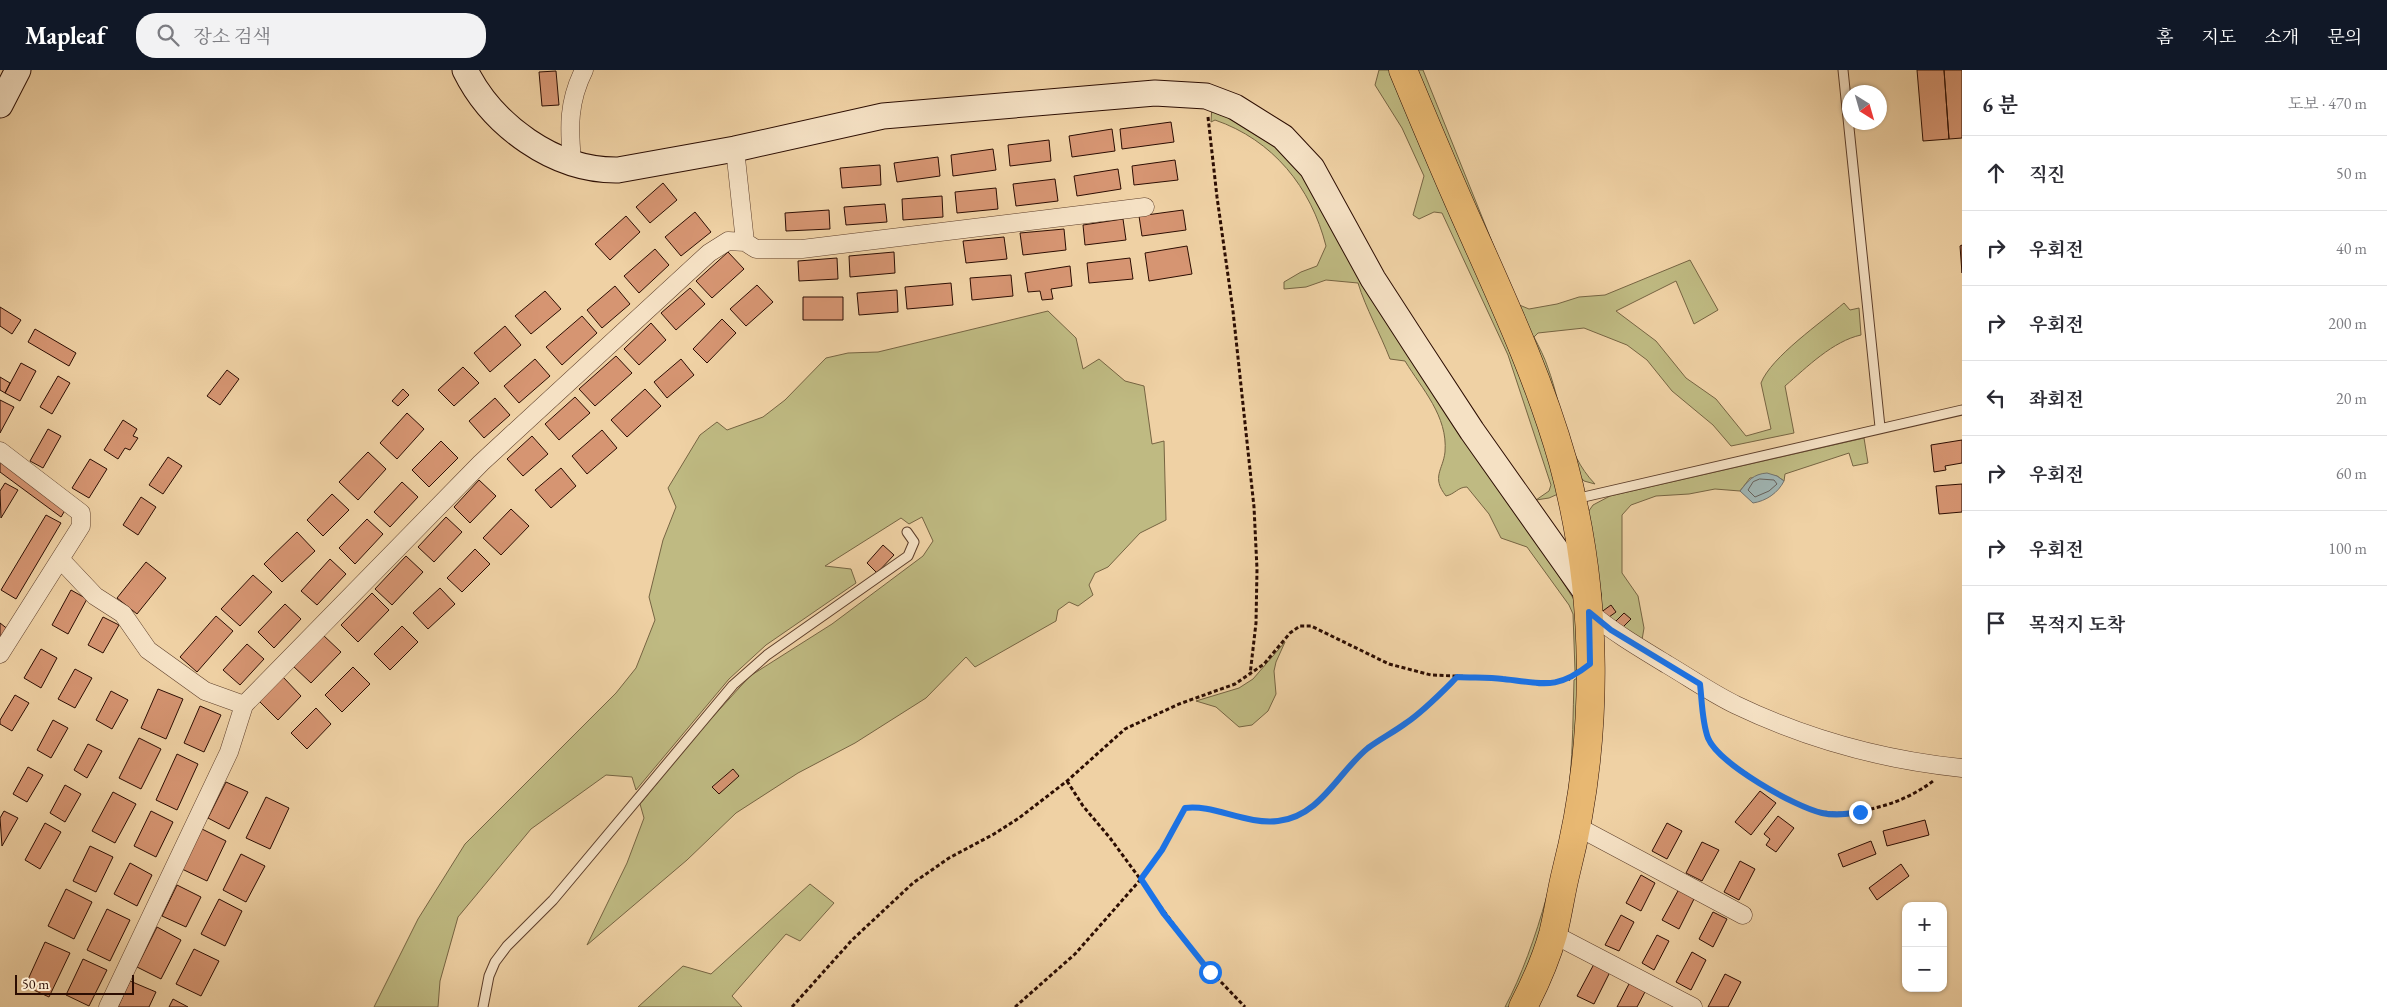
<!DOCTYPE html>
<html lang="ko">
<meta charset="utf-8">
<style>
:root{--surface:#fff;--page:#f2f2f3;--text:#2b2b33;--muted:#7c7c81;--line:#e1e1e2;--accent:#111827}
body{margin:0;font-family:"EB Garamond","Noto Serif KR",serif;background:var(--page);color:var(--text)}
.controls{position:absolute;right:15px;bottom:15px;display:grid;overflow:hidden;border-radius:10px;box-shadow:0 1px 4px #0004}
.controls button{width:45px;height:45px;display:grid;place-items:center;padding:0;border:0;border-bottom:1px solid var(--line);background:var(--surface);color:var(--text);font:25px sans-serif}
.compass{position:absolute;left:1842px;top:15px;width:45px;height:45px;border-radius:50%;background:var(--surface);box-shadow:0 1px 4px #0004;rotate:143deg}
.scale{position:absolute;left:15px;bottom:12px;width:119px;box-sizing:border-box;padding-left:5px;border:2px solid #2c0d02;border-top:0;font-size:14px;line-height:18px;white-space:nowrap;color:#2c0d02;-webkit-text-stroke:4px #f5e1c4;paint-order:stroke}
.stop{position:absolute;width:15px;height:15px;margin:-11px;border:4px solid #1a73e8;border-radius:50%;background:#fff}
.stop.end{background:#1a73e8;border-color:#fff;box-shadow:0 1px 5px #0008}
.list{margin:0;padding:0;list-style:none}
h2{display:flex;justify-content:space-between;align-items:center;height:65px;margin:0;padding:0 20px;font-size:21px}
h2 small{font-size:16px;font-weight:400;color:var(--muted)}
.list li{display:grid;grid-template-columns:32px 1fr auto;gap:15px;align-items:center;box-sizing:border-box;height:75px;padding:0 20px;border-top:1px solid var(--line)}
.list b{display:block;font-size:19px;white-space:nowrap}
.list em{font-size:16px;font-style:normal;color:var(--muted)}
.icon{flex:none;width:28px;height:28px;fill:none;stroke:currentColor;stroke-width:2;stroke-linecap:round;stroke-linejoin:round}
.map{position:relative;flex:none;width:1962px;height:937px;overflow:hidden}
header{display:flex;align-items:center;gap:30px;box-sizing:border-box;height:70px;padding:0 25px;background:var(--accent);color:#fff}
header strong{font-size:24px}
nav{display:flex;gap:28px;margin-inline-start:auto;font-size:18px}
.search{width:350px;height:45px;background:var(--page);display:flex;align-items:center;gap:12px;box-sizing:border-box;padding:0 18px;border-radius:20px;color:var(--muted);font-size:19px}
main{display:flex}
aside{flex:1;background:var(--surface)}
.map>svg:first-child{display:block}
</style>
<header>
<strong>Mapleaf</strong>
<div class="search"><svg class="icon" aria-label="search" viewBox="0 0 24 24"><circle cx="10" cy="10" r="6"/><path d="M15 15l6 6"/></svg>장소 검색</div>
<nav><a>홈</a><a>지도</a><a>소개</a><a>문의</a></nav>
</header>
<main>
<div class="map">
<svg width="1962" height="937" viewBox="0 0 1962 937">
<rect width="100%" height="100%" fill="#efd1a4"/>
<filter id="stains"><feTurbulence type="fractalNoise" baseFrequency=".004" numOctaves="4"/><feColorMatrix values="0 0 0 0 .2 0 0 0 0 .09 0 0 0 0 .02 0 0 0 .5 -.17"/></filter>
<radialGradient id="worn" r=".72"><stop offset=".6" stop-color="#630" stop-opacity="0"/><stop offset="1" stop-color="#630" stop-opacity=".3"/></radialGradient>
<path fill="#bfba82" stroke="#766442" d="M1379,0H1393C1453,139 1519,276 1558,424L1549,428L1536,430L1549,421L1551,415L1508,285L1442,143L1434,142L1419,149L1413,145L1424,106L1402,58L1375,15Z
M1411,0H1423L1517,234L1529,239L1557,234L1579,227L1605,225L1690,190L1718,240L1694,254L1676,211L1616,241L1656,271L1686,308L1716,329L1746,366L1771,359L1761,313C1771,287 1822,252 1844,233L1850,240L1859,238L1861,265C1833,271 1807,297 1785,316L1794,363L1731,376L1713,355L1672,321L1647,290L1627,275L1584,258L1538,263L1534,267C1539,277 1545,288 1548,298C1563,339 1564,382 1595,414L1584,411L1576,402Z
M1212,35L1243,48L1294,92L1573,528L1577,539L1581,595L1575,601L1573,544L1569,535L1527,477L1501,468L1489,444L1467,417C1458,417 1455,424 1446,426C1431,407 1443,400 1445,382C1448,346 1422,319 1405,291L1390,289C1380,263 1366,239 1358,213L1326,210L1306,217L1284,219V212L1301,202L1317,196L1326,176C1311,117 1273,70 1215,50L1211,52Z
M1048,241L1076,268L1083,299L1099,289L1125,311L1144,316L1152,374L1164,371L1166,450L1140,463L1108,497L1095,503L1089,515L1093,525L1078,536L1069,532L1058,540L1056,551L975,597L966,587L926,628L855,673L798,703L736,743L687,790L587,875L627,793L644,748L640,734L698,663L750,606L832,554L923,486L933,471L922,447L909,454L901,448L825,496L851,499L856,513L766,575L729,609L636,720L632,707L606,705L531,759L458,847L440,911L438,937H374L418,849L465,774L616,623L636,598L655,550L649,527L663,470L676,437L668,418L700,365L717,352L727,360L763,347L785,330L826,288L848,283L878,282Z
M1864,368L1868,393L1853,396L1849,383L1785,404L1784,411L1777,406L1750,408L1740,421L1715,419L1689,424L1656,426L1631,435L1622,445V503L1638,526L1644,558L1642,570L1600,541L1584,448L1593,435L1610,426Z
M1285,572L1276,592L1274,601L1276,624L1268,641L1252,655L1239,657L1216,637L1196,631L1239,618L1253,609Z
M1582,605L1568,771L1517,937H1505C1537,877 1563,777 1570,709C1573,676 1573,643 1574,610Z
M810,814L834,833L800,871L786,864L732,926L742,937H638L683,896L711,904Z"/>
<path fill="#9fb4b2" stroke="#71716c" d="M1767,403L1777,406L1784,411C1778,423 1766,431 1753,433L1740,421C1748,411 1753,404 1767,403Z"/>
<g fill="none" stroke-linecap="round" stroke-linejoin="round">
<path stroke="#66605a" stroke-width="1" d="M1760,409L1774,410L1777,414L1769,421L1755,427L1748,420L1753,412Z"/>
</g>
<path fill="#d69572" stroke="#2c0d02" d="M1917,0H1944L1949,69L1923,71Z
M1944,0H1962V68L1949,69Z
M556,1L559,35L542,36L539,2Z
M1171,52L1174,72L1122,79L1120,59Z
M1112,59L1115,81L1072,87L1069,66Z
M1049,70L1051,91L1010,96L1008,75Z
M993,79L996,100L953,106L951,85Z
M938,87L940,106L897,112L894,93Z
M1175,90L1178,110L1134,115L1132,96Z
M880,95L881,115L842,118L840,98Z
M1118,99L1121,119L1077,126L1074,106Z
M1055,109L1058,131L1016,136L1013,114Z
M663,113L677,130L650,153L636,137Z
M996,118L998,139L957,143L955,122Z
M942,126L943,147L903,150L902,129Z
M885,134L887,152L846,155L844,137Z
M829,140L830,159L786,161L785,143Z
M1183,140L1186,160L1142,166L1139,146Z
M695,142L711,162L681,186L665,167Z
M626,146L640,162L610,190L595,174Z
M1123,149L1126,170L1085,175L1083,155Z
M1064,159L1066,180L1023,185L1020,163Z
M1004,167L1007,189L966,193L963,171Z
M1962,175V203L1960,176Z
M1187,176L1192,204L1149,211L1145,183Z
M655,179L669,195L639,223L624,206Z
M728,182L744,199L712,228L696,211Z
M894,182L895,203L850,207L849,186Z
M837,188L838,209L799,211L798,191Z
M1130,188L1133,209L1089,213L1087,193Z
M1070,196L1072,216L1051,219L1053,229L1042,230L1040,221L1028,222L1025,203Z
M1011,205L1013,226L972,230L970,208Z
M951,213L953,235L907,239L905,217Z
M757,215L773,232L746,256L730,239Z
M615,216L630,234L602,258L587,240Z
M690,218L705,234L676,260L661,243Z
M897,220L898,242L859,245L857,223Z
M545,221L561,239L531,264L515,246Z
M803,227H843V250H803Z
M0,237L21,250L12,264L0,256Z
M582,246L597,263L562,295L546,277Z
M722,249L736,263L707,293L693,279Z
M651,253L666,270L639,295L624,279Z
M505,256L521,275L490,302L474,283Z
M35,259L76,283L69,296L28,272Z
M616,286L632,303L595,336L579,319Z
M535,289L550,306L519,333L504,316Z
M681,289L694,305L667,328L654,312Z
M21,293L36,301L20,331L5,323Z
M463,297L479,313L454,336L438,320Z
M227,300L239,309L220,335L207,326Z
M58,306L70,313L52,344L40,337Z
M0,307L10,313L5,323L0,320Z
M403,319L409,325L398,336L392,331Z
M645,319L661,336L627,367L611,350Z
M575,327L590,343L559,370L545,354Z
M495,328L510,345L484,368L469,351Z
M0,330L14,337L0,363Z
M407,343L424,359L397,389L380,373Z
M123,350L137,359L133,366L138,368L130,380L125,378L118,389L104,380Z
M48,359L61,366L43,398L30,391Z
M602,360L617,378L587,404L572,386Z
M532,366L548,384L523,406L507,389Z
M1962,370V393L1945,396L1946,400L1934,402L1931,375Z
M441,371L458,388L429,417L412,400Z
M368,382L386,399L358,430L339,412Z
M168,387L182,396L163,424L149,415Z
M0,388L67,437L61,447L0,402Z
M90,389L107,399L89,428L72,418Z
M561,398L576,416L551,438L535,420Z
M479,410L496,426L470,453L454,437Z
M402,412L418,427L390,457L374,442Z
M5,413L18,420L1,448L0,421Z
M1962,414V442L1939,444L1936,416Z
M332,424L349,440L323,466L307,450Z
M141,427L156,437L138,465L123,455Z
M511,439L529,456L501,485L483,468Z
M46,445L61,453L16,529L1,520Z
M446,447L462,462L434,492L418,477Z
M367,449L383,464L355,494L339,478Z
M297,462L315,481L282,512L264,494Z
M883,475L894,485L877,503L867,493Z
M475,479L490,494L462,522L447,508Z
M406,486L423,502L392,535L375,519Z
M330,489L346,504L317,535L301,521Z
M146,492L166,508L137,544L117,528Z
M253,505L272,522L240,556L221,539Z
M440,518L455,534L428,559L413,543Z
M71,520L87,529L68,564L52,555Z
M372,523L389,540L358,572L341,555Z
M285,534L301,549L274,578L258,562Z
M1611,535L1616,542L1605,550L1600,543Z
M1624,543L1631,549L1620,560L1613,554Z
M216,546L233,561L197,602L180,587Z
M103,547L119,555L103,583L88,575Z
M0,553L9,560L0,573Z
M402,556L418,572L390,600L374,584Z
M323,565L341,582L311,613L293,596Z
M247,574L264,589L240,615L223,600Z
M41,579L57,588L41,618L24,608Z
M353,597L370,614L342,642L325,625Z
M75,599L92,608L75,638L58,629Z
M283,607L301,626L278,650L259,631Z
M158,619L183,629L166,669L141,658Z
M111,621L128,630L112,659L96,650Z
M15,625L29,633L12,661L0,654V650Z
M200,636L221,645L204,682L184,673Z
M316,638L331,654L307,679L291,663Z
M53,650L68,658L51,688L37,680Z
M139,668L161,679L141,719L119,708Z
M88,674L102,681L87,708L74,700Z
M177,684L198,694L177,740L156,730Z
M28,697L43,705L27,732L13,724Z
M733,699L739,706L719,724L712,717Z
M226,712L248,722L229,759L208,748Z
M65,715L81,724L65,752L50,743Z
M1760,721L1776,733L1751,765L1735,752Z
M113,722L136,734L115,773L92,761Z
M266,727L289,738L270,779L246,768Z
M4,741L18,748L2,776L0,748Z
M151,741L173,752L156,787L134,776Z
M1778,746L1794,758L1776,782L1766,775L1770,769L1764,764Z
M1925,750L1929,765L1887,776L1883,761Z
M45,753L61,762L40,799L25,790Z
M1667,753L1682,761L1667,789L1652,781Z
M202,759L226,771L207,811L182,799Z
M1871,771L1876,784L1843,797L1838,784Z
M1702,772L1719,780L1702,811L1686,803Z
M90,776L113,787L96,822L73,811Z
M241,784L265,796L246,832L223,820Z
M1740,791L1755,799L1739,830L1724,822Z
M130,793L152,805L137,836L114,824Z
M1901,794L1909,806L1877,830L1869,818Z
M1641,805L1655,813L1641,841L1626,833Z
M177,815L201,827L186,857L162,846Z
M66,819L92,832L74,869L48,856Z
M1679,819L1695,827L1679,859L1662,850Z
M219,829L242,841L225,876L201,864Z
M107,839L130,850L110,891L87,880Z
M1713,842L1727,849L1713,877L1699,869Z
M1621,845L1634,852L1619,881L1605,875Z
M157,857L181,870L161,909L137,897Z
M1657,865L1669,871L1654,900L1642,893Z
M45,872L70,883L49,927L25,916Z
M194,879L219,891L201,926L176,914Z
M1692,882L1706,890L1691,920L1676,912Z
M83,889L107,900L89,936L66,925Z
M1594,894L1610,902L1594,934L1577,926Z
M1725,904L1741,912L1728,937H1708Z
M130,911L156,922L149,937H118Z
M1630,912L1646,920L1637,937H1617Z
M173,929L188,937H169Z"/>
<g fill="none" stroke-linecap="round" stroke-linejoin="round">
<g stroke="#5d3e2a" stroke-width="11">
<path id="lane" d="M1843,0L1880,357
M1575,429L1962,340
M483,937L489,906L495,892L507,876L553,830L733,615L767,585L908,486L914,472L907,462"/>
</g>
<g stroke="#5d3e2a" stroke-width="19">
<path id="street" d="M735,79L745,172
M572,92C569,57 568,32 584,0
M0,381L81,443V456L0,584
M61,490L95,526L123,544L148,580L205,621L244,635
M1589,542C1613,562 1640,578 1668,595C1690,608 1713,624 1736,635C1807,669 1884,690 1962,698
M1578,757L1743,845
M1553,864L1693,937
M108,937L229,682L244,635L481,393L709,183L728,171L745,172L756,179H802L1145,137"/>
</g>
<g stroke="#2c0d02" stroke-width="27">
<path id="secondary" d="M465,0C492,55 554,101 618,100L735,79L883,46L1155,23L1206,26L1235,37L1283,67L1312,98L1373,209L1417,277L1472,361L1588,525
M0,35L18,0"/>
</g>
<g stroke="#2c0d02" stroke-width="29">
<path id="primary" d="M1403,0C1425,53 1447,106 1471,159C1505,235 1540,311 1563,392C1599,524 1600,669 1566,802C1561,822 1558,844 1553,864C1546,889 1535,914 1523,937"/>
</g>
<path stroke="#2c0d02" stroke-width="3" stroke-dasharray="4 2.5" stroke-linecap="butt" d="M1208,47L1217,127L1233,241L1254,437L1257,499L1256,553L1250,605
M1702,635C1704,645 1704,659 1708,669C1717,686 1739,698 1754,709C1795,737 1825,752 1875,738C1896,733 1916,724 1933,711
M1067,711L1083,736L1110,768L1199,889L1245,937
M792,937L852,870L913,813L949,788L994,764L1019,748L1067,711L1125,659L1179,634L1235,614L1264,594L1290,563L1300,556H1311L1389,594L1431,605L1503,608L1538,614L1570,609
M1015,937L1075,884L1141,809L1162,780L1185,738C1213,734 1246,755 1278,751C1320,747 1338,702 1368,678C1379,669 1394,663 1406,654C1424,640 1440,623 1457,607"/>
<use href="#lane" stroke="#f5e1c4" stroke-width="9"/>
<use href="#street" stroke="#f5e1c4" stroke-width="18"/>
<use href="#secondary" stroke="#f5e1c4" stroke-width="25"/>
<use href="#primary" stroke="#e8b872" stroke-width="28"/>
</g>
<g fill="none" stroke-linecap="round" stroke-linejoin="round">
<path stroke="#1a73e8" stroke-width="6" d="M1210,902L1164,844L1141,809L1162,780L1185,738C1213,734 1246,755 1278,751C1321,746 1338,702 1368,678C1380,669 1394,662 1406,653C1425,640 1441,623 1457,607C1472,608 1488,607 1503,609C1543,613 1556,621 1590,594L1589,542L1611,560L1700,614C1702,631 1702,652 1708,668C1719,694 1795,737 1822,743C1835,746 1848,744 1860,742"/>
</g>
<rect width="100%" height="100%" filter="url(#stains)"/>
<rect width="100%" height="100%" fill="url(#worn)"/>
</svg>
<div class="controls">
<button>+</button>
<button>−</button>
</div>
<svg class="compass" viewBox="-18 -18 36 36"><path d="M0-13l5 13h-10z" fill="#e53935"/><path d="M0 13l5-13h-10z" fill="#7c7c81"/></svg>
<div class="scale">50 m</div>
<div class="stop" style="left:1210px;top:902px"></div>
<div class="stop end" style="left:1860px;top:742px"></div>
</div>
<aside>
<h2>6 분<small>도보 · 470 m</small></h2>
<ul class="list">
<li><svg class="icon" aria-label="ahead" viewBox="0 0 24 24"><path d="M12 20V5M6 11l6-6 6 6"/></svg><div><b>직진</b></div><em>50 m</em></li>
<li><svg class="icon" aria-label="right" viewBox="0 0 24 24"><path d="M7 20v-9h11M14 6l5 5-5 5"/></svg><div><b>우회전</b></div><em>40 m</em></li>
<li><svg class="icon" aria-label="right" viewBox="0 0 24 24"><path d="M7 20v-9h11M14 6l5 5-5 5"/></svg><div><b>우회전</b></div><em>200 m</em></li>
<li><svg class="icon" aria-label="left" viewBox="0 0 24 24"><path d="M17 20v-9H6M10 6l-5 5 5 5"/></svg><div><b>좌회전</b></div><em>20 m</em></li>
<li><svg class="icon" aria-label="right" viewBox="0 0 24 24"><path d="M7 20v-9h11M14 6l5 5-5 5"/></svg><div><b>우회전</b></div><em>60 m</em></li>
<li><svg class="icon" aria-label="right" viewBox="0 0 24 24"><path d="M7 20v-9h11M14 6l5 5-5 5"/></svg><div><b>우회전</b></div><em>100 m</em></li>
<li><svg class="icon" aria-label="arrive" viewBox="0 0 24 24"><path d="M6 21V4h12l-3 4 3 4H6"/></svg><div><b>목적지 도착</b></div></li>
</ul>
</aside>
</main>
